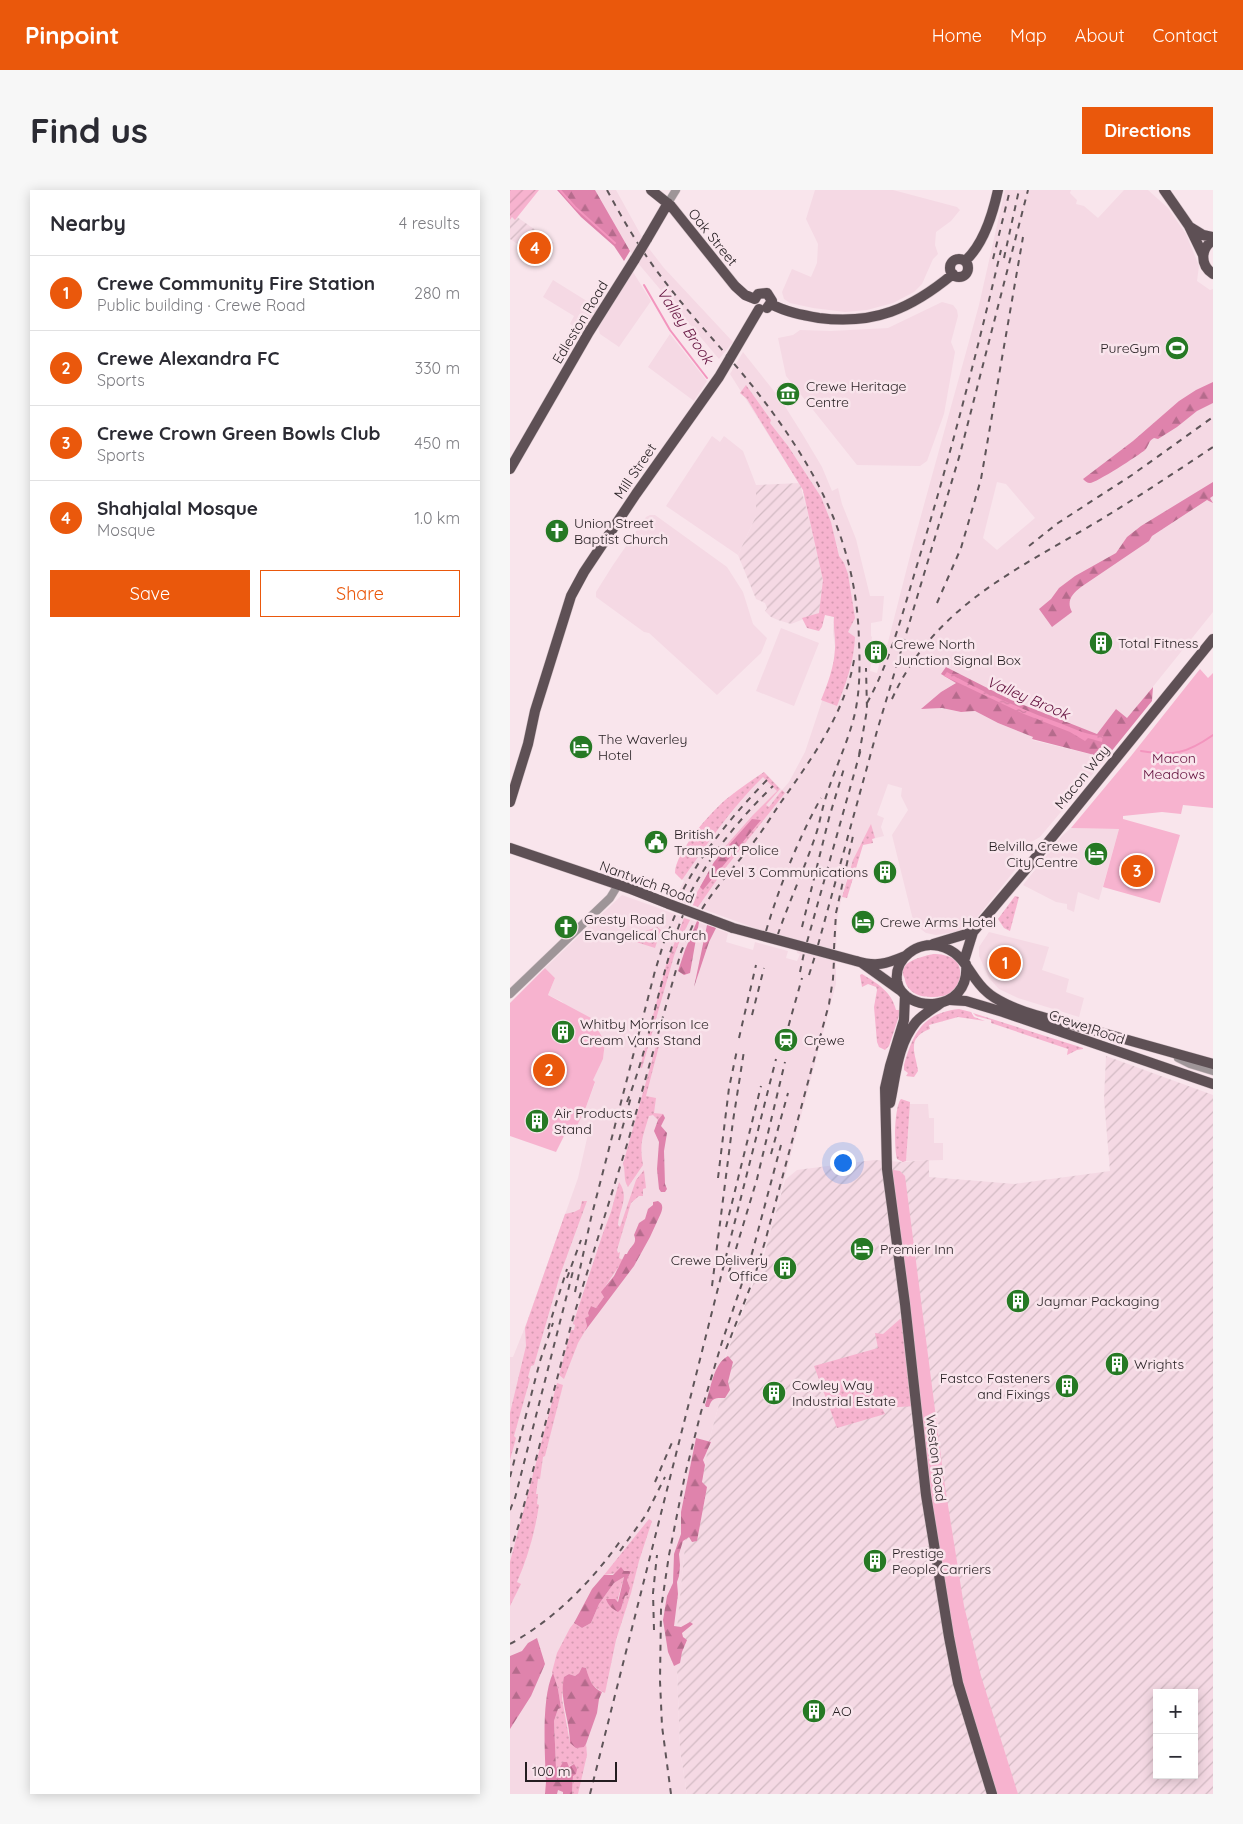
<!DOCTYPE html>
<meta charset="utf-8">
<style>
:root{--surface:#fff;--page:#f7f7f7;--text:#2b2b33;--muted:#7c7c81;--line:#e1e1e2;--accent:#ea580c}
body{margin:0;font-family:Quicksand,sans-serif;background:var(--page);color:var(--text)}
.controls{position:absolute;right:15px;bottom:15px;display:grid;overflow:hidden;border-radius:0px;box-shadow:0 2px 12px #0003}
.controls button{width:45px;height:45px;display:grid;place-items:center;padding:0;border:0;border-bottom:1px solid var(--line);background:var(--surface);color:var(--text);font:25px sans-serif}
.scale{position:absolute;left:15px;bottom:12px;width:92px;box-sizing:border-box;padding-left:5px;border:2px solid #241d20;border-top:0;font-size:14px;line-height:18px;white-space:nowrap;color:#241d20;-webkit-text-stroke:4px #f9e5ec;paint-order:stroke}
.you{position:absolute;left:332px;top:972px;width:18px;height:18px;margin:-12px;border:4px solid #fff;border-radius:50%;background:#1a73e8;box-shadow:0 0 0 8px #1a73e833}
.badge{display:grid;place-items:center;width:32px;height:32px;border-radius:50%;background:var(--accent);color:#fff;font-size:16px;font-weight:700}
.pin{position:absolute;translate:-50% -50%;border:2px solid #fff;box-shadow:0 1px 5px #0006}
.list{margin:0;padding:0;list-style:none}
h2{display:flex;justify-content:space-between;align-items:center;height:65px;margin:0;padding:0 20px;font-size:21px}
h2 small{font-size:16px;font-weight:400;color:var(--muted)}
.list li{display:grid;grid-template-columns:32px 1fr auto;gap:15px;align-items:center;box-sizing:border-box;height:75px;padding:0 20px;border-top:1px solid var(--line)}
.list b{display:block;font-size:19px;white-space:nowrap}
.list p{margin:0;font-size:16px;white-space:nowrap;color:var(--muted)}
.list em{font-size:16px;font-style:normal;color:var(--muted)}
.actions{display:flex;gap:10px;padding:15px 20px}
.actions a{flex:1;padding:11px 0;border:1px solid var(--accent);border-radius:0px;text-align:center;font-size:18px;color:var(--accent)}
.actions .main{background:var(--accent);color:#fff}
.map{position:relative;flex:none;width:703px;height:1604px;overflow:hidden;border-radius:0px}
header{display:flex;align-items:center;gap:30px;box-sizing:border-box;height:70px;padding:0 25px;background:var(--accent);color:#fff}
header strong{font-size:24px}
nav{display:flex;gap:28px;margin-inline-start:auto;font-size:18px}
.intro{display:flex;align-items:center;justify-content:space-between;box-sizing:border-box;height:120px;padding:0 30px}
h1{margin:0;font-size:35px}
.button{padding:12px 22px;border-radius:0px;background:var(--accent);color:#fff;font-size:18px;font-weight:700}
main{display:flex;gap:30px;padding:0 30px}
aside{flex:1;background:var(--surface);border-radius:0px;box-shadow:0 2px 12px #0003}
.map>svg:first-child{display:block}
</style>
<header>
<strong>Pinpoint</strong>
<nav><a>Home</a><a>Map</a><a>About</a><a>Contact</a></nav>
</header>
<div class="intro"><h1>Find us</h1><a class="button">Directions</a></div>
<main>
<aside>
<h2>Nearby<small>4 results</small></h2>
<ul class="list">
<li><span class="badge">1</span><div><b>Crewe Community Fire Station</b><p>Public building · Crewe Road</p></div><em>280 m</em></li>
<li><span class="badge">2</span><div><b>Crewe Alexandra FC</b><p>Sports</p></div><em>330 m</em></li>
<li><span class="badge">3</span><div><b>Crewe Crown Green Bowls Club</b><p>Sports</p></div><em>450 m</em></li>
<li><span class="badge">4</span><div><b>Shahjalal Mosque</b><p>Mosque</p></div><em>1.0 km</em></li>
</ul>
<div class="actions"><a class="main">Save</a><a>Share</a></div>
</aside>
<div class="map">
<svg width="703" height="1604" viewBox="0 0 703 1604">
<defs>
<pattern id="industrial-furrows" width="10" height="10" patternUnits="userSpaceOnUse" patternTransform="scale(1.25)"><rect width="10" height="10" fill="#f5d9e4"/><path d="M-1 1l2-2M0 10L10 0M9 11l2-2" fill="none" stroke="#d2bac3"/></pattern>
<pattern id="grass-dots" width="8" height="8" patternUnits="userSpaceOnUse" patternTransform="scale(1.25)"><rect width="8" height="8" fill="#f7b3cf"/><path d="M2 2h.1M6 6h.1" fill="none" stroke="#d49ab1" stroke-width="1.8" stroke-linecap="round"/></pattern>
<pattern id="forest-firs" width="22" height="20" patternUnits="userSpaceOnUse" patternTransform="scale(1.25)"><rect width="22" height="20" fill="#df83ac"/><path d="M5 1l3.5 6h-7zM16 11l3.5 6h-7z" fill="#b56b8c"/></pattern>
<pattern id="garden-furrows" width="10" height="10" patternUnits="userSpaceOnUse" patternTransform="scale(1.25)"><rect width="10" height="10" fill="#f7b3cf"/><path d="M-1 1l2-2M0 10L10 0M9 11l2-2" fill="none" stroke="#d49ab1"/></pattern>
<pattern id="water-ripples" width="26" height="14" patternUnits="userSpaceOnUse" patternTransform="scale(1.25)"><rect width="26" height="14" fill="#f395be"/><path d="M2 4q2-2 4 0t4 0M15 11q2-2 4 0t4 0" fill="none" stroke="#d080a3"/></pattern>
</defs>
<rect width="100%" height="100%" fill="#f9e5ec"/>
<path fill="#f5d9e4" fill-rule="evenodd" d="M83,0H106L137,56L154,78L223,152L209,169L127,72Z
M305,0H383L447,17L450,20L441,31L426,42L425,55L428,64L423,69L412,94L404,102L383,113L357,120L335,122L303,118L280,113L274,109L272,102L282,79L301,87L307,73L308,54L296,29Z
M495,0H561L560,3L567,10L566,14L574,16L588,28L614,0H638L658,18L676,44L689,76L687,91L700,100L703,99V422L617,529L606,519L587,544L447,492L431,502L412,519L432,518L451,522L465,521L488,533L523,547L522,550L596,568L530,647L516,655L512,653L503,664L508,672L505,680L465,730L453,739L445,742L426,745L416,743L404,734L382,645L398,620L391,606L392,598L378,594L367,625L374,628L371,637L374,646L362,649L363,652L350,655L339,681L331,710L327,730L326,760L245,738L165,709L174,691L168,684L248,588L254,582L272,600L279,592L295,562L324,475L325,457L323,442L324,427L309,423L293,300L220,184L233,162L271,210L293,245L312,277L322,301L328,298L332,314L346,349L360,406H374L372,431L361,433V446L362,447L360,458L363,461L360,481L367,483L373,459L377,456L401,362L469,115ZM487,292L496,294L525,328L487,360L473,348Z
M123,82L141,111L109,157L90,144L88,137Z
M43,90L88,118L73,142L60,134L64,126L33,107Z
M432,112L443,115L447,120L448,126L441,152L445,162L434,224L417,271L410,276L347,275L276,186L268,148L283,145L290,140L321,141L378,138Z
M160,144L197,191L184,211L138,177Z
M202,246L210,252L214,246L233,261L246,295V326L228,365L156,316Z
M140,325H145L217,377L233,402L243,434L257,448L251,463L207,505L139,443L134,442L86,407V402L103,375L136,327Z
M271,438L309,453L284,516L246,501Z
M561,638L609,639L589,710L568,702L564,722L557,719V714L546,712L513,695L552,646Z
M112,705L218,743L216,752L243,760L245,752L278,761L276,768L287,771L290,764L287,763V761L326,771V794L260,1043L215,1167L221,1170L199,1251L185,1337H177L167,1438V1477L170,1560L177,1604H0V1167H3L15,1137L68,988L78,944L66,938L76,917L85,893L82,891L93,869L95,852L51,811L38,805L45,788L35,778Z
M479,742L539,757L532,780L559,789L556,802L574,808L569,827L508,808L489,799L479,788L469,766V757Z
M399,914H418L419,928H424V953H433V970L396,971Z"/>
<path fill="url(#industrial-furrows)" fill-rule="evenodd" d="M2,27H7L44,53L33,71L0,49V30Z
M290,293L313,390L309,423L281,434L268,430L261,427L255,421L257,418L255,413L246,409L228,365L246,326V295Z
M596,866L703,905V1604H177L170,1560L167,1477V1438L177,1336L185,1337L199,1251L221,1170L215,1168L254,1065L275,990L287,980L364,970L393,972L419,970V987L505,994L600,981L594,909ZM647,1503H684V1585H647Z"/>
<path fill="url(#grass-dots)" d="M236,195L261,230L260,233L278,256L311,307L321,332L329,366L334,373L338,384L345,428L338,442L345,447C344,472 336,493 327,516L311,510C318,493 324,477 325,459C326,449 323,438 324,427L315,425L312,437L309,441L297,438L292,428L309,423L313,390L293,300L237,209L230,203Z
M254,582L270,599L256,615L259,617L272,600L275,603L213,681L188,717L180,714L212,660L243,625L267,601L253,587C222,617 197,654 172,690L165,683C165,662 203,619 219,607C230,598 242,590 254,582Z
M361,634L365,648L362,649L363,653L353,655L337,708L332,707L343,670Z
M505,706L509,707L500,741L494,738L488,729Z
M174,728L180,730L170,750L164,766L132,878L130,877L156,775Z
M147,737L151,740L145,758L126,752L130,743Z
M423,764C430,764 439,765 445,770C454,778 451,798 440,804C436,806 430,806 425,807C419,807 412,807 406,804C400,801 396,796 395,790C395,788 393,786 393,784C390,771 415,766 423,764Z
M352,784C367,793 382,802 386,820H390L389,826L379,856L375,860L369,857L367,852L364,817L367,800L366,797L358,794L352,797L350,785Z
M449,819L461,822L464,827L475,831L448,827L419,835L420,839C395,848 406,864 408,881L404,887L396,886L398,883L394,880V875C403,843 413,823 449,819Z
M463,823L573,858V859L567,860L557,865L558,859L481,833V830L466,826Z
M146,856H149L136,906L146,908L144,923L153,924L152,929L148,930L143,925L139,926C133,946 129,953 133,975L118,997C113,990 116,982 113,974Z
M391,909L400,912L396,971L393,972L387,969C384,959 384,917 391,909Z
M134,980L136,998L133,999V1006H129L121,1013L107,1060L108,1063L110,1062L109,1068L113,1070L95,1097L94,1107L86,1118L81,1116L79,1126L75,1128L77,1136L75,1141L68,1153L54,1189L49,1185L61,1140H64L65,1135L63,1134L93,1043L101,1022L109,992C120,1007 109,1019 108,1035L110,1037L126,990Z
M72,1011H77L50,1085L24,1175L21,1176L18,1187L20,1189L4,1246L6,1248L0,1270V1223L16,1156L15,1138L55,1024L64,1022L70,1019Z
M390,1129L396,1131L406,1216L372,1218L375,1224L327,1238L304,1176L368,1158L365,1143L373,1144Z
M47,1193L53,1195L35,1266L33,1267L30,1289H28L26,1304H28L27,1314L29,1315C25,1342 18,1367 7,1392L11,1394L0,1416V1372Z
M139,1329L142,1331L129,1371L121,1403L106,1450L95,1503C81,1496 80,1493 76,1478L72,1477L69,1483L65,1486L59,1484L54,1488L52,1509L60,1553L74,1557L76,1554L77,1565L68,1604H62L64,1574L49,1580L46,1578L44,1531L48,1519L51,1518L48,1499L42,1482L47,1463L60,1438L64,1433L72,1438L81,1433L89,1414L104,1393L114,1387L107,1412L111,1419L115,1406L118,1405L120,1398L117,1390L121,1381L94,1385Z"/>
<path fill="url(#forest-firs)" d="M47,0H85L120,61L114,71L104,56L71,27Z
M703,192V213L687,221L667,237L648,249L644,248C638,251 639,256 635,260C629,265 586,293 580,293C577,293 575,291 573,289L623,251L669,211L686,200Z
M703,292V306L700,308L703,313L697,310L642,346L639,351L571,397C562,404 556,411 562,422L542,437L529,419L541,409L549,398L565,386L606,363L617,347L631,336Z
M436,477L501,510L587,544L606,519L617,528L643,497L642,511L596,568L522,549L523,547L488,533L465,521L451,522L432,518L411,519L431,502L446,493L431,484Z
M242,629L251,630L193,700L190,697L204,672Z
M187,731L189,732L180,783L174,785L168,781L175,760Z
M197,735L206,738L199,752L184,797Z
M153,924L155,928L151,936L157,943L154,961L155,994L157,999L155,1002H151L149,999L147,979L149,952L144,941L148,930Z
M148,1011C153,1014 153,1017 151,1023L140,1047L124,1076L75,1141L77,1136L75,1128L79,1126L78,1123L81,1116L86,1118L94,1107L91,1102L104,1086L115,1064H117C120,1056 128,1054 124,1045L129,1033L135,1029L138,1019L143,1015V1012Z
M218,1166L223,1172L218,1192L220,1200L215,1208C206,1208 202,1207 199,1217H196L195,1215C201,1199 203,1174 218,1166Z
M186,1248L201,1252L193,1270L195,1275L192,1292L197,1297L187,1351L182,1352L179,1347L173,1351L169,1364L170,1375L169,1386L167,1392L168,1404L164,1436L171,1437L180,1432L183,1434L172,1443L173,1447L177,1450L172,1462L170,1473L164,1476L158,1462L153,1430L157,1406L163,1393L164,1364L171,1344V1322Z
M111,1377L114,1381H121L117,1390L120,1398L118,1405L115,1406L111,1419L108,1422C102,1419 98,1415 96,1409H105L108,1412L114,1387L104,1393L89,1414L81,1433L72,1438L64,1433L82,1399L94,1385H103Z
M27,1448L35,1474L21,1506L0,1539V1466L12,1461L18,1453Z
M72,1477L76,1478C79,1489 82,1498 92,1502L89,1509L87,1523L76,1554L74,1557L66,1558L60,1553C60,1530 49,1510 54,1487L59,1484L65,1486L69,1483Z
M43,1483L48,1499L51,1518L48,1519L44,1531L46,1578L49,1579L53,1572H57L59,1577L64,1574L67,1579L66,1584L63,1586L62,1604H53V1602L48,1600L47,1604H35L36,1592C35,1564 31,1508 43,1483Z"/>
<path fill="#f7b3cf" d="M690,479L698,488L703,483V618L673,615L671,624L652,622L613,626V629L670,645L650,713L593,697L609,639L561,638L621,566Z
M35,778L45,788L38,805L81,828L95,852L93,869L83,890L85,892L76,917L66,938L59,936L46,962L0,946V813Z
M377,979L390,981L395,986L434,1290L454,1416L471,1486L508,1604H482L439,1447Z"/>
<path fill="url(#garden-furrows)" d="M0,0H29L5,30L2,27L0,30Z"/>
<path fill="url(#water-ripples)" d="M437,482C474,503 513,520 552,534C565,539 579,546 593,546L592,552L578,548L575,551L560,542L514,524L434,486Z"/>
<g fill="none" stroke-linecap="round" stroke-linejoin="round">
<path stroke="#f395be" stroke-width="2" d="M50,0L65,17L105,53
M134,95L160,140L197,188
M631,561C663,566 676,564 703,545"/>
<g stroke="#d3c1c7" stroke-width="9">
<path id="minor" d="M158,13L166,0
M0,804L100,708L108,695
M668,868L680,874L703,881"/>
</g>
<g stroke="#d3c1c7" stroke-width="11">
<path id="major" d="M141,0L161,16L225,96L235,105L245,109
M654,0L679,36L693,65
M680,37L693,45L703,47
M137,49L158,13
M703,50C690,59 690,75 703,84
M440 78a9 9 0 1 1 18 0a9 9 0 1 1-18 0Z
M455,71C473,55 483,23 488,0
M245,109L248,104L257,103L262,111L257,118
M261,114C276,122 292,125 309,128C364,135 401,119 443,84
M0,279L79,142L125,69
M0,612L18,554L25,521L61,406L74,382L126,304L209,187L249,119
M0,658L121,699L159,714
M199,729L223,738
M423,754L463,742
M346,771C366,777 376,774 395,766
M454,771L463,742L522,672L703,449
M352,773L391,801
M456,774C461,825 392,823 387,791C384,768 408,751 429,756C457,763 458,786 477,802C482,807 490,811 496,814C521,826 549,831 575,838C618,850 661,862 703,874
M395,805L394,830L380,876L375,898L377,979L395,1114L416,1305L439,1447L448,1493L482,1604
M440,810L456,811L493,822L703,894
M380,913C386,886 387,855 406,832C412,825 423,819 431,813"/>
</g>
<use href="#minor" stroke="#9e9598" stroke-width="8"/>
<use href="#major" stroke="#5e5055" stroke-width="10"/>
<path stroke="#5f5559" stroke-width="2" stroke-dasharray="6 6" stroke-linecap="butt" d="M97,0C116,36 137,70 163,102C189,135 218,165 244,198C305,276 347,351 349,452C350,475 350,500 345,523C338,553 324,580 315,610C311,623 309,637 304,650C293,682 279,712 268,744
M494,68L509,0
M483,69L500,0
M519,356L548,333L622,285L703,227
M427,413L451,358L471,289L513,47
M382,509C423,418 504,381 585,333C625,309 664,283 703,257
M357,513C383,466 395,413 411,362C441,263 467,162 491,60
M349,565L357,520L356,478
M168,710C190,664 221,627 257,590
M175,713C198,668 227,631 263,596
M192,719C207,695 226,675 243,653C253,640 261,627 269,615C300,571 335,524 344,470
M292,737L319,628L335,575
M256,741C270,695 288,649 311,608
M297,752L351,559
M308,755L367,541L450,264L518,0
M324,759L326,723L343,646
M290,782L294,763
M299,785L305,766
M242,825L254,778
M229,848L246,775
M272,859L292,788
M117,912C141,852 149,786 173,725
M109,950L121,907
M261,964L278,903
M208,988L219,898L227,860
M216,1037L251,896
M219,1082L247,989L275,872
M57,1088L71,1050
M202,1096L223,931L234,861
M65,1102L81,1028L145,781L154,752L166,723
M38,1139L57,1079
M216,1159L245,1085L256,1048L319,814L323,789L324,770
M0,1287L30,1171L43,1133
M145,1292L164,1248
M0,1320L5,1308L63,1081
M110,1361L136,1325L155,1287
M0,1363L9,1334L63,1128L119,948L171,762L185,730
M144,1440L143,1403L147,1365
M0,1454C45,1429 82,1391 111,1350
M80,1604L266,869
M161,1604L152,1536L150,1491L151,1419L159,1365L175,1285L191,1222L212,1152L241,1067L271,955"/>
<g stroke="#d3c1c7" stroke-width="11" stroke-linecap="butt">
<path id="major-bridge" d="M125,69L137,49
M159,714L199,729
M223,738L346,771"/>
</g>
<use href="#major-bridge" stroke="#5e5055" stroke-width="10"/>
</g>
<defs>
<g id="stadium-disc" transform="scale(1.25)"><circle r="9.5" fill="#267924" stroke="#f9e5ec"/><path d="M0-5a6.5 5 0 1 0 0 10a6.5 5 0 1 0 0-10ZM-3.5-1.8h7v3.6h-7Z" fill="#fff"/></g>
<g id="museum-disc" transform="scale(1.25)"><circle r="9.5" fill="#267924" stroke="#f9e5ec"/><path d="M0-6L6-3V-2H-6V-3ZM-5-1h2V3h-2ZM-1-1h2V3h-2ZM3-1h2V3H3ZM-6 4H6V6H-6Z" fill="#fff"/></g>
<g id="church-disc" transform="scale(1.25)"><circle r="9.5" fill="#267924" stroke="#f9e5ec"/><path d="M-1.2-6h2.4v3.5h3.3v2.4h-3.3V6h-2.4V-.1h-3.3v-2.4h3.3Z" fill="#fff"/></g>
<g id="building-disc" transform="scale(1.25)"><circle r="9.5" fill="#267924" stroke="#f9e5ec"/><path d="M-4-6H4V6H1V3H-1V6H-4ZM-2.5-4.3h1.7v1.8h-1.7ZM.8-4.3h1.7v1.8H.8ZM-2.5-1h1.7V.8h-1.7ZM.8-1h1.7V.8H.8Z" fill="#fff"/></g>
<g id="hotel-disc" transform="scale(1.25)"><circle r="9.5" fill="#267924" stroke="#f9e5ec"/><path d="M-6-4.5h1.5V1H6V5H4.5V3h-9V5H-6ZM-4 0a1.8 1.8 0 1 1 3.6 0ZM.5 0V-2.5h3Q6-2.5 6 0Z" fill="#fff"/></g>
<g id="civic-disc" transform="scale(1.25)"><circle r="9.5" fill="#267924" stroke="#f9e5ec"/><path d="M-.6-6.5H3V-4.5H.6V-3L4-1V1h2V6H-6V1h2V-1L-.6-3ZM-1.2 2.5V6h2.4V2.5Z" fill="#fff"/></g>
<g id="station-disc" transform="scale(1.25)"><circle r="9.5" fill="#267924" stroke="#f9e5ec"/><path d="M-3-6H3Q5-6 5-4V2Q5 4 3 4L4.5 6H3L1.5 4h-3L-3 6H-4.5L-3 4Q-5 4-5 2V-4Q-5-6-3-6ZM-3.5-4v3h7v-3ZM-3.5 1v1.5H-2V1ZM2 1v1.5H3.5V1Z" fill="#fff"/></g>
</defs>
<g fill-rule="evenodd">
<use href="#stadium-disc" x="667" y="158"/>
<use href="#museum-disc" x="278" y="204"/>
<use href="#church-disc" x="47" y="341"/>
<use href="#building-disc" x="591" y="453"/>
<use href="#building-disc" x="366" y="462"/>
<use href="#hotel-disc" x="71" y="557"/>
<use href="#civic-disc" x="146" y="652"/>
<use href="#hotel-disc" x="586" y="664"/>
<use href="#building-disc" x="375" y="682"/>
<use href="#hotel-disc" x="353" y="732"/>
<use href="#church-disc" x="56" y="737"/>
<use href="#building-disc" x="53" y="842"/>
<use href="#station-disc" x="276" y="850"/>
<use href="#building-disc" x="27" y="931"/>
<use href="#hotel-disc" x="352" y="1059"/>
<use href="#building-disc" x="275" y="1078"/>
<use href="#building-disc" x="508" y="1111"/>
<use href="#building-disc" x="607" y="1174"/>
<use href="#building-disc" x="557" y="1196"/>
<use href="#building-disc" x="264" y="1203"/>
<use href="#building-disc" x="365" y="1371"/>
<use href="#building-disc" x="304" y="1521"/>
</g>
<g text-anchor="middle" stroke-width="5" stroke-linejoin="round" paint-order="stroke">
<g font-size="14" fill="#241d20" stroke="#f9e5ec">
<text transform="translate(203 47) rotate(51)" y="5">Oak Street</text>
<text transform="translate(70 132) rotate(-59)" y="5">Edleston Road</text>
<text transform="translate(125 281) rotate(-56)" y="5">Mill Street</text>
<text transform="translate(572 587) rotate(-51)" y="5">Macon Way</text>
<text transform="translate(137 692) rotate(20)" y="5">Nantwich Road</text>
<text transform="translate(577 837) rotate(19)" y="5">Crewe Road</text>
<text transform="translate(426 1268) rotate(83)" y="5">Weston Road</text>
</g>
<g font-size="14" fill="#241d20" stroke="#f9e5ec" text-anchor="start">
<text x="650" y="163" text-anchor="end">PureGym</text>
<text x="296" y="201">Crewe Heritage<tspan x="296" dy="16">Centre</tspan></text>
<text x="64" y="338">Union Street<tspan x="64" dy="16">Baptist Church</tspan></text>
<text x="608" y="458">Total Fitness</text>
<text x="384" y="459">Crewe North<tspan x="384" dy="16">Junction Signal Box</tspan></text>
<text x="88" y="554">The Waverley<tspan x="88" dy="16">Hotel</tspan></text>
<text x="164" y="649">British<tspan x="164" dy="16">Transport Police</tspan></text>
<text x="568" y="661" text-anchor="end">Belvilla Crewe<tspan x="568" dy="16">City Centre</tspan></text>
<text x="358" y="687" text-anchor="end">Level 3 Communications</text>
<text x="74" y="734">Gresty Road<tspan x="74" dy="16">Evangelical Church</tspan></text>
<text x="370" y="737">Crewe Arms Hotel</text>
<text x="70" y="839">Whitby Morrison Ice<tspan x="70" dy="16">Cream Vans Stand</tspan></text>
<text x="294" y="855">Crewe</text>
<text x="44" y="928">Air Products<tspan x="44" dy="16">Stand</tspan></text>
<text x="370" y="1064">Premier Inn</text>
<text x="258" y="1075" text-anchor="end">Crewe Delivery<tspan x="258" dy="16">Office</tspan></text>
<text x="526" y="1116">Jaymar Packaging</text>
<text x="624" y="1179">Wrights</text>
<text x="540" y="1193" text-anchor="end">Fastco Fasteners<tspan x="540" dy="16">and Fixings</tspan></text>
<text x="282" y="1200">Cowley Way<tspan x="282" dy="16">Industrial Estate</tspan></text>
<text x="382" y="1368">Prestige<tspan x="382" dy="16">People Carriers</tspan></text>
<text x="322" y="1526">AO</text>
</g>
<g font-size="14" fill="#620f3c" stroke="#f9e5ec">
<text x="664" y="573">Macon<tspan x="664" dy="16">Meadows</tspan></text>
</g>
<g font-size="15" font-style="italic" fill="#62103d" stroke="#f9e5ec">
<text transform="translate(175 136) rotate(56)" y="5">Valley Brook</text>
<text transform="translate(518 508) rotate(23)" y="5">Valley Brook</text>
</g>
</g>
</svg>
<div class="controls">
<button>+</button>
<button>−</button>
</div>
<div class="scale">100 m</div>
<div class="you"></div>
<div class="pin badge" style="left:495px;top:773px">1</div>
<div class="pin badge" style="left:39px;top:880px">2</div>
<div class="pin badge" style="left:627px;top:681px">3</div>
<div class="pin badge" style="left:25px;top:58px">4</div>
</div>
</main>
